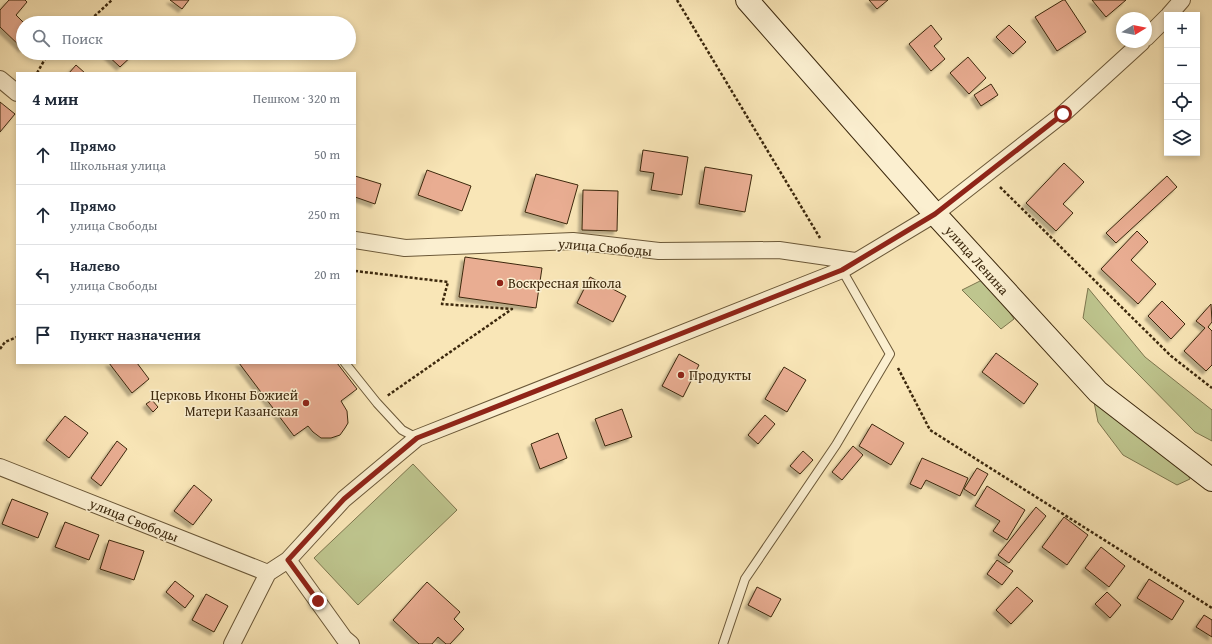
<!DOCTYPE html>
<html lang="ru">
<meta charset="utf-8">
<style>
:root{--surface:#fff;--page:#f6f6f7;--text:#1f2937;--muted:#747a83;--line:#e0e1e3}
body{margin:0;font-family:"Gentium Book Plus",serif;background:var(--page);color:var(--text)}
.controls{position:absolute;right:12px;top:12px;display:grid;overflow:hidden;border-radius:0px;box-shadow:0 2px 6px #0003}
.controls button{width:36px;height:36px;display:grid;place-items:center;padding:0;border:0;border-bottom:1px solid var(--line);background:var(--surface);color:var(--text);font:20px sans-serif}
.compass{position:absolute;left:1116px;top:12px;width:36px;height:36px;border-radius:50%;background:var(--surface);box-shadow:0 2px 6px #0003;rotate:80deg}
.stop{position:absolute;width:12px;height:12px;margin:-9px;border:3px solid #8f2418;border-radius:50%;background:#fff}
.stop.end{background:#8f2418;border-color:#fff;box-shadow:0 1px 4px #0008}
.list{margin:0;padding:0;list-style:none}
h2{display:flex;justify-content:space-between;align-items:center;height:52px;margin:0;padding:0 16px;font-size:17px}
h2 small{font-size:13px;font-weight:400;color:var(--muted)}
.list li{display:grid;grid-template-columns:26px 1fr auto;gap:12px;align-items:center;box-sizing:border-box;height:60px;padding:0 16px;border-top:1px solid var(--line)}
.list b{display:block;font-size:15px;white-space:nowrap}
.list p{margin:0;font-size:13px;white-space:nowrap;color:var(--muted)}
.list em{font-size:13px;font-style:normal;color:var(--muted)}
.icon{flex:none;width:22px;height:22px;fill:none;stroke:currentColor;stroke-width:2;stroke-linecap:round;stroke-linejoin:round}
.map{position:relative;flex:none;width:1212px;height:644px;overflow:hidden}
.search{position:absolute;background:var(--surface);box-shadow:0 2px 6px #0003;left:16px;top:16px;width:340px;height:44px;display:flex;align-items:center;gap:10px;box-sizing:border-box;padding:0 14px;border-radius:22px;color:var(--muted);font-size:15px}
.panel{position:absolute;background:var(--surface);box-shadow:0 2px 6px #0003;left:16px;top:72px;width:340px;height:292px;border-radius:0px}
.map>svg:first-child{display:block}
</style>
<div class="map">
<svg width="1212" height="644" viewBox="0 0 1212 644">
<defs>
<filter id="shadow"><feDropShadow dx="-3.5" dy="3.5" stdDeviation="1" flood-color="#0004"/></filter>
</defs>
<rect width="100%" height="100%" fill="#f9e6b7"/>
<filter id="stains"><feTurbulence type="fractalNoise" baseFrequency=".005" numOctaves="4"/><feColorMatrix values="0 0 0 0 .2 0 0 0 0 .09 0 0 0 0 .02 0 0 0 .5 -.17"/></filter>
<radialGradient id="worn" r=".72"><stop offset=".6" stop-color="#630" stop-opacity="0"/><stop offset="1" stop-color="#630" stop-opacity=".3"/></radialGradient>
<path fill="#bec58e" stroke="#7d764e" d="M982,280L998,295L1014,319L1001,329L962,290Z
M1088,288L1145,357L1212,410V441L1195,432L1083,318Z
M1093,397L1183,465L1190,479L1177,485L1123,455L1098,422Z
M413,464L457,510L358,605L314,558Z"/>
<path fill="#e9ad92" stroke="#3c280d" filter="url(#shadow)" d="M9,0H25L27,2L16,15L24,23H23V49L0,27V10Z
M170,0H189L182,9Z
M869,0H888L877,9Z
M1063,0H1065L1086,32L1057,51L1035,17Z
M1092,0H1126L1106,17Z
M931,25L942,39L934,46L945,59L931,71L909,44Z
M1009,25L1026,42L1013,54L996,37Z
M105,53H135L120,67Z
M968,57L986,78L969,94L950,73Z
M76,65L85,73H69Z
M991,84L998,95L981,106L974,95Z
M0,102L15,114L0,132Z
M643,150L688,157L682,195L651,190L654,173L640,171Z
M1064,163L1084,182L1063,204L1073,213L1056,231L1026,203Z
M705,167L752,175L745,212L699,204Z
M427,170L471,186L462,211L418,195Z
M536,174L578,185L567,224L525,212Z
M355,176L381,184L375,204L355,197Z
M1167,176L1177,187L1116,243L1106,233Z
M583,190L618,191L617,231L582,230Z
M1137,231L1148,242L1131,260L1156,284L1138,304L1101,269Z
M465,257L542,268L536,308L459,297Z
M590,277L626,296L613,322L577,303Z
M1162,301L1185,324L1171,339L1148,316Z
M1211,304L1212,322L1208,327L1212,331V365L1206,371L1184,351L1205,328L1196,321Z
M996,353L1038,384L1024,404L982,372Z
M679,354L699,365L683,397L662,386Z
M109,363H137L149,379L132,393Z
M239,363H337L357,389L341,401L347,411L348,423L345,428L340,435L331,438H321L313,432L308,426L294,436Z
M784,367L806,380L787,412L765,399Z
M152,400L158,407L153,412L146,404Z
M622,409L632,437L605,446L595,419Z
M765,415L775,424L758,444L748,435Z
M65,416L88,433L69,458L46,440Z
M872,424L904,443L891,465L859,446Z
M558,433L567,458L540,469L531,444Z
M117,441L127,449L101,486L91,478Z
M853,446L863,455L842,480L832,472Z
M803,451L813,460L800,474L790,466Z
M922,458L968,478L960,496L926,480L921,489L910,484Z
M977,468L988,474L975,496L964,489Z
M194,485L212,500L193,525L174,511Z
M987,486L1025,510L1007,540L993,531L1000,521L975,506Z
M12,499L48,513L38,538L2,524Z
M1036,507L1046,516L1009,563L998,555Z
M1064,517L1088,535L1067,565L1042,547Z
M65,522L99,535L89,560L55,547Z
M109,540L144,551L134,580L100,569Z
M1101,547L1125,566L1109,587L1085,568Z
M997,560L1013,571L1002,585L987,574Z
M1149,579L1184,601L1172,620L1137,598Z
M175,581L194,596L185,608L166,592Z
M427,582L460,612L454,619L464,629L450,644H446L438,637L432,644H419L393,620Z
M757,587L781,599L771,617L748,605Z
M1017,587L1033,601L1011,624L996,610Z
M1107,592L1121,605L1110,618L1095,604Z
M206,594L228,606L214,632L192,620Z
M1204,615L1212,620V637L1196,627Z"/>
<g fill="none" stroke-linecap="round" stroke-linejoin="round">
<g stroke="#6b5838" stroke-width="10">
<path id="service" d="M345,363L377,403L402,430L417,438
M723,644L745,579L836,445L890,354L842,270"/>
</g>
<g stroke="#6b5838" stroke-width="18">
<path id="minor" d="M1169,15L1182,0
M1146,38L1167,17
M0,79L17,93
M355,240L405,248L573,241L659,251L779,250L855,261
M0,467L268,573
M288,560L344,638L351,644
M232,644L268,573L288,560L344,499L417,438L842,270L935,214L1063,114L1142,42"/>
</g>
<g stroke="#3c280d" stroke-width="24">
<path id="secondary" d="M747,0L935,214L1098,392L1212,480"/>
</g>
<path stroke="#3c280d" stroke-width="2.5" stroke-dasharray="3 2" stroke-linecap="butt" d="M677,0L820,238
M87,23L112,0
M37,73L45,59L52,53
M1000,187L1171,356L1212,388
M355,271L448,282L442,304L512,309L387,396
M0,349L5,342L17,337
M898,368L930,430L1212,608"/>
<use href="#service" stroke="#fbefd0" stroke-width="8"/>
<use href="#minor" stroke="#fbefd0" stroke-width="16"/>
<use href="#secondary" stroke="#fbefd0" stroke-width="22"/>
</g>
<g fill="none" stroke-linecap="round" stroke-linejoin="round">
<path stroke="#8f2418" stroke-width="5" d="M318,601L288,560L344,499L417,438L842,270L935,214L1063,114"/>
</g>
<g fill="#8f2418" stroke="#fbefd0" stroke-width="1.5">
<circle cx="500" cy="283" r="4"/>
<circle cx="681" cy="375" r="4"/>
<circle cx="306" cy="403" r="4"/>
</g>
<g text-anchor="middle" stroke-width="3" stroke-linejoin="round" paint-order="stroke">
<g font-size="14" fill="#3c280d" stroke="#fbefd0">
<text transform="translate(605 247) rotate(5)" y="5">улица Свободы</text>
<text transform="translate(977 260) rotate(48)" y="5">улица Ленина</text>
<text transform="translate(134 520) rotate(22)" y="5">улица Свободы</text>
</g>
<g font-size="14" fill="#3c280d" stroke="#fbefd0" text-anchor="start">
<text x="508" y="288">Воскресная школа</text>
<text x="689" y="380">Продукты</text>
<text x="298" y="400" text-anchor="end">Церковь Иконы Божией<tspan x="298" dy="16">Матери Казанская</tspan></text>
</g>
</g>
<rect width="100%" height="100%" filter="url(#stains)"/>
<rect width="100%" height="100%" fill="url(#worn)"/>
</svg>
<div class="controls">
<button>+</button>
<button>−</button>
<button><svg class="icon" aria-label="locate" viewBox="0 0 24 24"><circle cx="12" cy="12" r="6"/><path d="M12 2v4M12 18v4M2 12h4M18 12h4"/></svg></button>
<button><svg class="icon" aria-label="layers" viewBox="0 0 24 24"><path d="M12 4l9 5-9 5-9-5zM3 14l9 5 9-5"/></svg></button>
</div>
<svg class="compass" viewBox="-18 -18 36 36"><path d="M0-13l5 13h-10z" fill="#e53935"/><path d="M0 13l5-13h-10z" fill="#747a83"/></svg>
<div class="stop" style="left:1063px;top:114px"></div>
<div class="stop end" style="left:318px;top:601px"></div>
<div class="search"><svg class="icon" aria-label="search" viewBox="0 0 24 24"><circle cx="10" cy="10" r="6"/><path d="M15 15l6 6"/></svg>Поиск</div>
<section class="panel">
<h2>4 мин<small>Пешком · 320 m</small></h2>
<ul class="list">
<li><svg class="icon" aria-label="ahead" viewBox="0 0 24 24"><path d="M12 20V5M6 11l6-6 6 6"/></svg><div><b>Прямо</b><p>Школьная улица</p></div><em>50 m</em></li>
<li><svg class="icon" aria-label="ahead" viewBox="0 0 24 24"><path d="M12 20V5M6 11l6-6 6 6"/></svg><div><b>Прямо</b><p>улица Свободы</p></div><em>250 m</em></li>
<li><svg class="icon" aria-label="left" viewBox="0 0 24 24"><path d="M17 20v-9H6M10 6l-5 5 5 5"/></svg><div><b>Налево</b><p>улица Свободы</p></div><em>20 m</em></li>
<li><svg class="icon" aria-label="arrive" viewBox="0 0 24 24"><path d="M6 21V4h12l-3 4 3 4H6"/></svg><div><b>Пункт назначения</b></div></li>
</ul>
</section>
</div>
